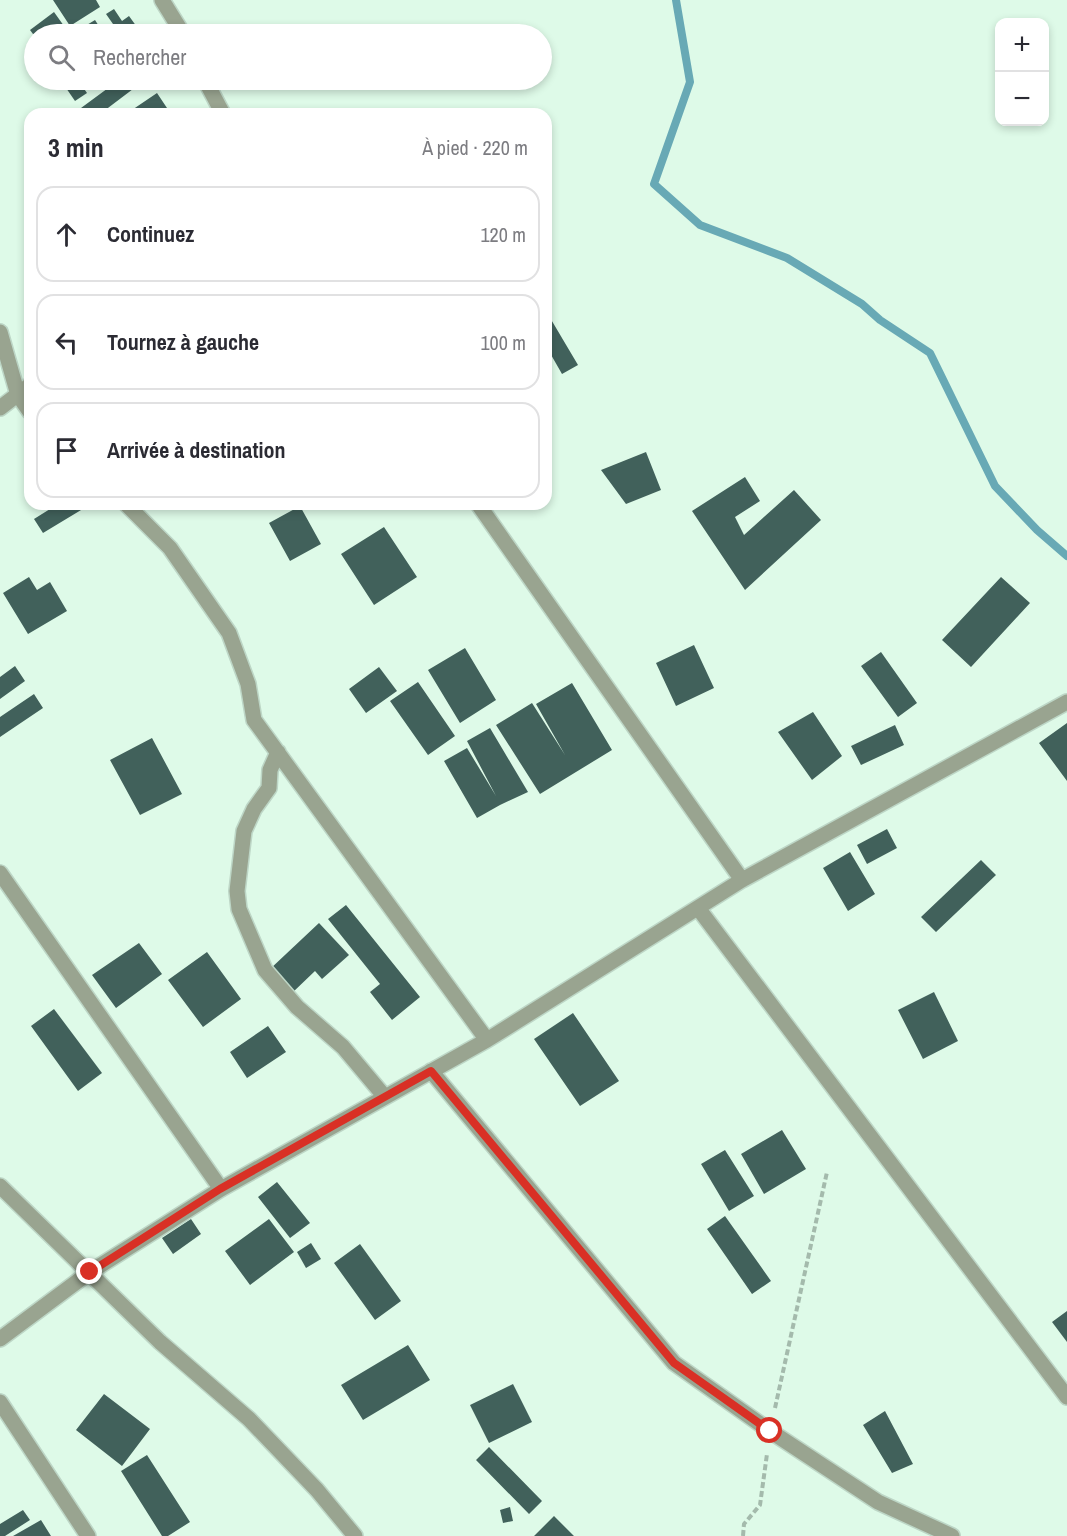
<!DOCTYPE html>
<html lang="fr">
<meta charset="utf-8">
<style>
:root{--surface:#fff;--page:#f2f2f3;--text:#2b2b33;--muted:#7c7c81;--line:#e1e1e2}
body{margin:0;font-family:"Archivo Narrow",sans-serif;background:var(--page);color:var(--text)}
.controls{position:absolute;right:18px;top:18px;display:grid;overflow:hidden;border-radius:12px;box-shadow:0 3px 9px #0003}
.controls button{width:54px;height:54px;display:grid;place-items:center;padding:0;border:0;border-bottom:2px solid var(--line);background:var(--surface);color:var(--text);font:30px sans-serif}
.stop{position:absolute;width:18px;height:18px;margin:-14px;border:4px solid #d93025;border-radius:50%;background:#fff}
.stop.end{background:#d93025;border-color:#fff;box-shadow:0 2px 6px #0008}
.list{margin:0;padding:0;list-style:none}
h2{display:flex;justify-content:space-between;align-items:center;height:78px;margin:0;padding:0 24px;font-size:26px}
h2 small{font-size:20px;font-weight:400;color:var(--muted)}
.list li{display:grid;grid-template-columns:39px 1fr auto;gap:18px;align-items:center;box-sizing:border-box;height:96px;margin:0 12px 12px;padding:0 12px;border:2px solid var(--line);border-radius:18px}
.list b{display:block;font-size:22px;white-space:nowrap}
.list em{font-size:20px;font-style:normal;color:var(--muted)}
.icon{flex:none;width:33px;height:33px;fill:none;stroke:currentColor;stroke-width:2;stroke-linecap:round;stroke-linejoin:round}
.map{position:relative;flex:none;width:1067px;height:1536px;overflow:hidden}
.search{position:absolute;background:var(--surface);box-shadow:0 3px 9px #0003;left:24px;top:24px;width:528px;height:66px;display:flex;align-items:center;gap:15px;box-sizing:border-box;padding:0 21px;border-radius:33px;color:var(--muted);font-size:22px}
.panel{position:absolute;background:var(--surface);box-shadow:0 3px 9px #0003;left:24px;top:108px;width:528px;height:402px;border-radius:18px}
.map>svg:first-child{display:block}
</style>
<div class="map">
<svg width="1067" height="1536" viewBox="0 0 1067 1536">
<rect width="100%" height="100%" fill="#defae8"/>
<g fill="none" stroke-linecap="round" stroke-linejoin="round">
<path stroke="#68a9b5" stroke-width="8" d="M676,0L690,82L654,184L700,225L787,258L862,304L880,320L930,353L995,486L1037,530L1067,556"/>
</g>
<path fill="#41615b" d="M53,0H96L100,7L70,26Z
M114,9L122,21L129,16L142,34H120L106,14Z
M54,12L64,26L52,34H33L30,30Z
M95,20L104,34H72Z
M71,80H78L87,93L75,101L64,85Z
M119,80H125L133,89L100,114H85L81,108Z
M157,93L167,108L158,114H126Z
M546,311L578,365L562,374L546,346Z
M646,452L661,490L626,504L601,470Z
M745,477L760,501L735,517L744,535L794,490L821,520L745,590L692,511Z
M58,504H91L43,533L34,519Z
M300,506L321,544L290,561L269,523Z
M384,527L417,577L374,605L341,554Z
M29,577L37,590L50,582L67,611L28,634L3,593Z
M1001,577L1030,603L971,667L942,640Z
M694,645L714,688L676,706L656,663Z
M465,648L496,700L460,723L428,670Z
M881,652L917,703L898,717L861,666Z
M15,666L25,681L0,699V677Z
M379,667L397,691L366,713L349,689Z
M418,682L455,736L428,755L390,701Z
M572,683L612,750L540,794L496,725L532,703L565,755L536,704Z
M34,694L43,708L0,737V717Z
M813,712L842,756L812,780L778,732Z
M1067,723V781L1039,743Z
M895,725L904,745L861,765L851,746Z
M490,728L528,792L500,805L477,818L444,761L467,748L496,796L467,741Z
M152,738L182,794L140,815L110,760Z
M887,829L897,848L867,864L857,845Z
M850,852L875,894L848,911L823,868Z
M981,860L996,875L936,932L921,917Z
M346,905L420,997L392,1020L370,992L380,984L328,919Z
M319,923L349,955L322,979L315,971L291,994L269,970Z
M139,943L162,974L116,1008L92,975Z
M207,952L241,999L203,1027L168,980Z
M934,992L958,1041L923,1059L898,1010Z
M54,1009L102,1073L78,1091L31,1026Z
M573,1013L619,1081L580,1106L534,1039Z
M268,1026L286,1052L247,1078L230,1052Z
M782,1130L806,1169L764,1194L741,1154Z
M725,1150L754,1196L729,1211L701,1164Z
M277,1182L310,1223L290,1238L258,1197Z
M725,1216L771,1281L752,1294L707,1229Z
M191,1219L201,1234L173,1254L162,1238Z
M269,1219L294,1252L250,1285L225,1251Z
M311,1243L321,1259L306,1268L297,1252Z
M360,1244L401,1301L375,1320L334,1263Z
M1067,1311V1342L1052,1322Z
M408,1345L430,1380L363,1420L341,1385Z
M513,1384L532,1422L489,1443L470,1405Z
M104,1394L150,1429L122,1466L76,1430Z
M885,1411L913,1464L892,1473L863,1425Z
M489,1447L542,1501L529,1514L476,1460Z
M147,1455L190,1522L168,1536H162L121,1471Z
M510,1507L513,1521L503,1523L500,1510Z
M23,1510L30,1520L5,1536H0V1524Z
M554,1516L574,1536H534Z
M41,1520L51,1536H13Z"/>
<g fill="none" stroke-linecap="round" stroke-linejoin="round">
<g stroke="#bdd6c6" stroke-width="18">
<path id="minor" d="M162,0L183,34
M205,80L223,114
M0,332L18,395L30,412
M0,408L30,385
M126,504L170,548L229,633L248,684L254,720L487,1040
M478,504L742,880
M278,752L270,770L269,788L254,809L244,831L237,891L239,909L265,970L297,1007L343,1047L385,1097
M0,873L221,1189
M698,908L1067,1397
M431,1071L674,1363L770,1431L878,1502L952,1536
M0,1186L160,1342L249,1419L317,1490L355,1536
M0,1339L90,1272L221,1189L487,1040L742,880L1067,702
M0,1402L88,1536"/>
</g>
<path stroke="#a4baac" stroke-width="4" stroke-dasharray="6 3" stroke-linecap="butt" d="M775,1408L827,1172
M743,1536L744,1524L760,1505L767,1454"/>
<use href="#minor" stroke="#99a490" stroke-width="15"/>
</g>
<g fill="none" stroke-linecap="round" stroke-linejoin="round">
<path stroke="#d93025" stroke-width="8" d="M90,1272L220,1189L431,1071L674,1363L770,1431"/>
</g>
</svg>
<div class="controls">
<button>+</button>
<button>−</button>
</div>
<div class="stop" style="left:770px;top:1431px"></div>
<div class="stop end" style="left:90px;top:1272px"></div>
<div class="search"><svg class="icon" aria-label="search" viewBox="0 0 24 24"><circle cx="10" cy="10" r="6"/><path d="M15 15l6 6"/></svg>Rechercher</div>
<section class="panel">
<h2>3 min<small>À pied · 220 m</small></h2>
<ul class="list">
<li><svg class="icon" aria-label="ahead" viewBox="0 0 24 24"><path d="M12 20V5M6 11l6-6 6 6"/></svg><div><b>Continuez</b></div><em>120 m</em></li>
<li><svg class="icon" aria-label="left" viewBox="0 0 24 24"><path d="M17 20v-9H6M10 6l-5 5 5 5"/></svg><div><b>Tournez à gauche</b></div><em>100 m</em></li>
<li><svg class="icon" aria-label="arrive" viewBox="0 0 24 24"><path d="M6 21V4h12l-3 4 3 4H6"/></svg><div><b>Arrivée à destination</b></div></li>
</ul>
</section>
</div>
